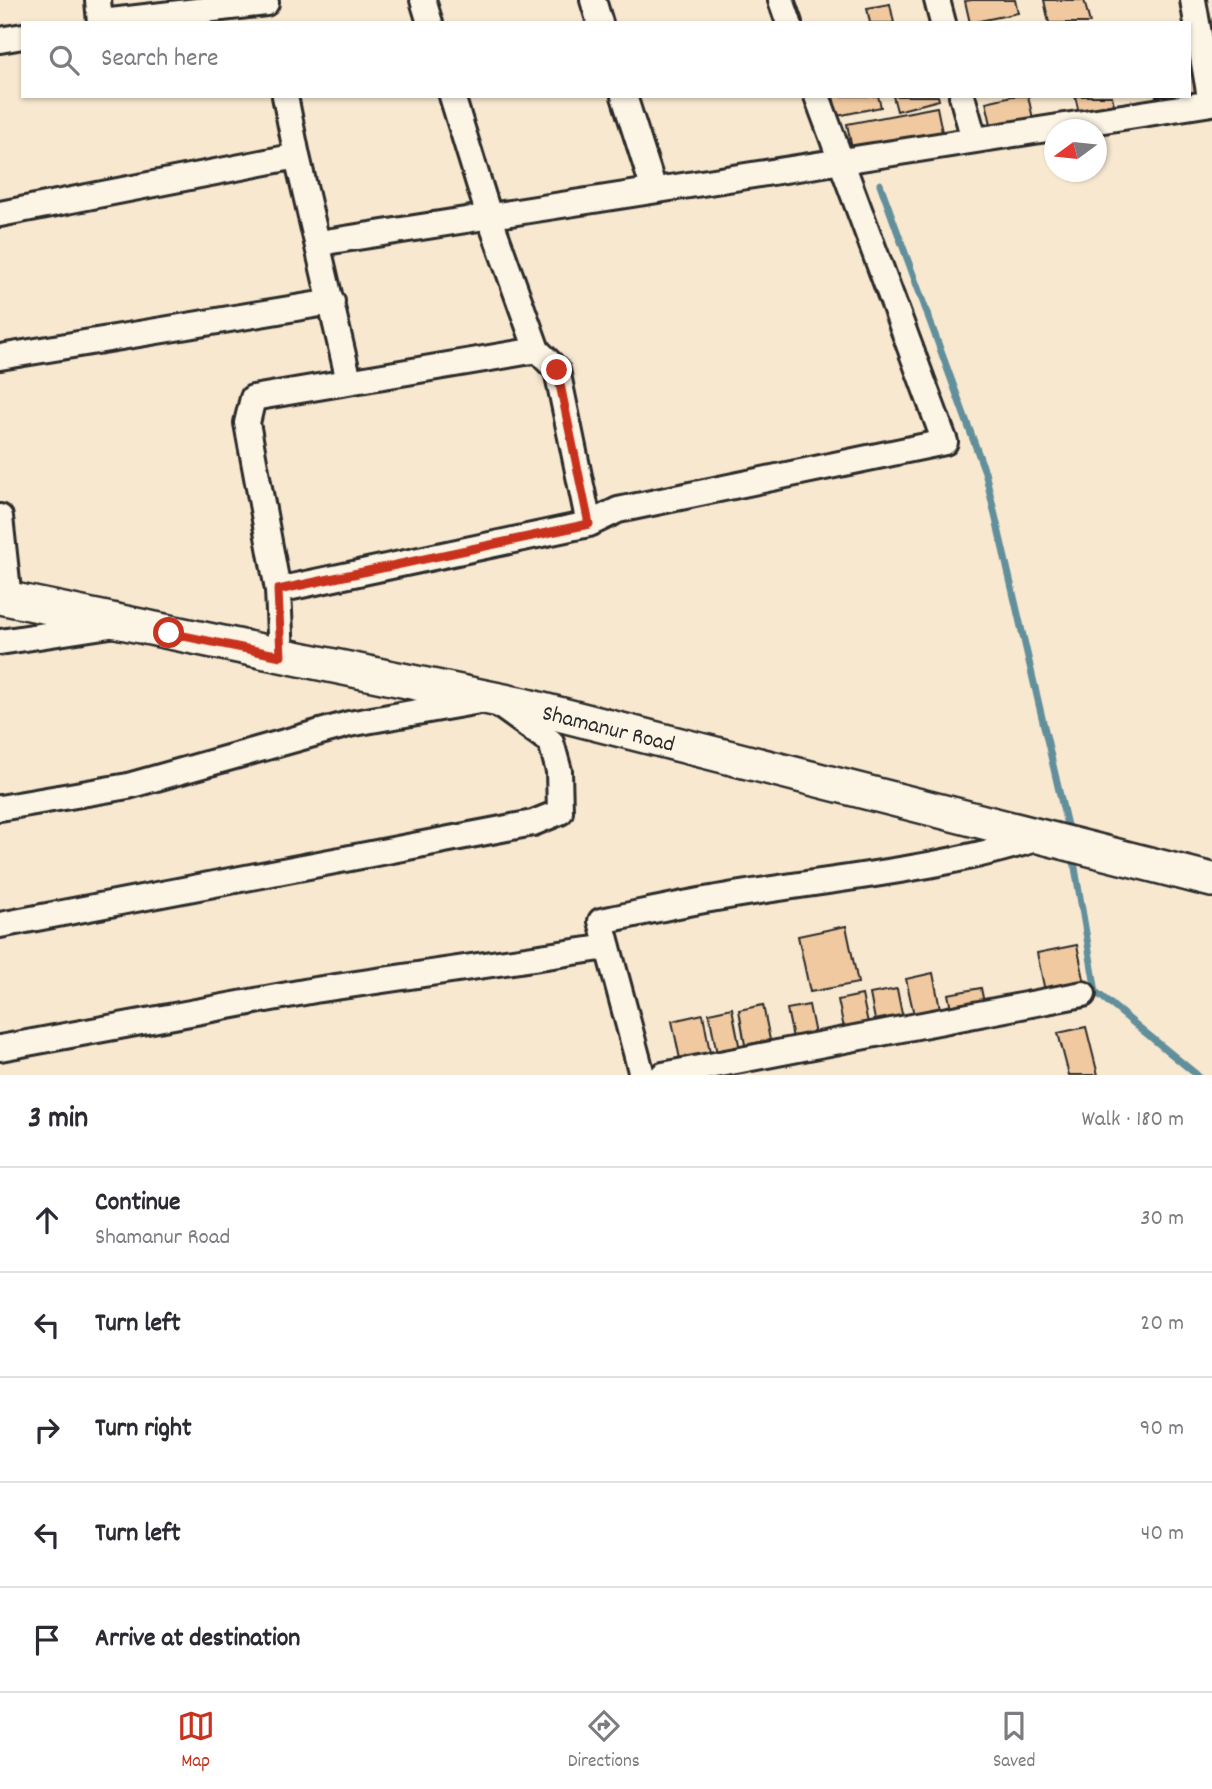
<!DOCTYPE html>
<meta charset="utf-8">
<style>
:root{--surface:#fff;--page:#f2f2f3;--text:#2b2b33;--muted:#7c7c81;--line:#e1e1e2;--accent:#c8321e}
body{margin:0;font-family:Dekko,sans-serif;background:var(--page);color:var(--text)}
.compass{position:absolute;left:1044px;top:119px;width:63px;height:63px;border-radius:50%;background:var(--surface);box-shadow:0 2px 5px #0004;rotate:255deg}
.stop{position:absolute;width:21px;height:21px;margin:-16px;border:5px solid #c8321e;border-radius:50%;background:#fff}
.stop.end{background:#c8321e;border-color:#fff;box-shadow:0 2px 7px #0008}
.list{margin:0;padding:0;list-style:none}
h2{display:flex;justify-content:space-between;align-items:center;height:91px;margin:0;padding:0 28px;font-size:30px}
h2 small{font-size:23px;font-weight:400;color:var(--muted)}
.list li{display:grid;grid-template-columns:46px 1fr auto;gap:21px;align-items:center;box-sizing:border-box;height:105px;padding:0 28px;border-top:2px solid var(--line)}
.list b{display:block;font-size:26px;white-space:nowrap}
.list p{margin:0;font-size:23px;white-space:nowrap;color:var(--muted)}
.list em{font-size:23px;font-style:normal;color:var(--muted)}
.icon{flex:none;width:38px;height:38px;fill:none;stroke:currentColor;stroke-width:2;stroke-linecap:round;stroke-linejoin:round}
.map{position:relative;flex:none;width:1212px;height:1075px;overflow:hidden}
.search{position:absolute;background:var(--surface);box-shadow:0 2px 5px #0004;left:21px;right:21px;top:21px;height:77px;display:flex;align-items:center;gap:18px;box-sizing:border-box;padding:0 24px;border-radius:0px;color:var(--muted);font-size:26px}
.sheet{height:616px;background:var(--surface)}
nav{display:flex;justify-content:space-around;align-items:center;box-sizing:border-box;height:98px;border-top:2px solid var(--line);background:var(--surface);font-size:19px;color:var(--muted)}
nav a{display:grid;justify-items:center;gap:4px}
nav .on{color:var(--accent)}
.map>svg:first-child{display:block}
</style>
<div class="map">
<svg width="1212" height="1075" viewBox="0 0 1212 1075">
<rect width="100%" height="100%" fill="#f8e8d0"/>
<filter id="ink" filterUnits="userSpaceOnUse"><feTurbulence type="fractalNoise" baseFrequency=".0143" numOctaves="2"/><feDisplacementMap in="SourceGraphic" scale="14" xChannelSelector="R" yChannelSelector="G"/><feConvolveMatrix kernelMatrix="1 2 1 2 8 2 1 2 1" color-interpolation-filters="sRGB"/></filter>
<g filter="url(#ink)">
<g fill="none" stroke-linecap="round" stroke-linejoin="round">
<path stroke="#628f9c" stroke-width="7" d="M880,184L985,472L1069,834
M1073,856L1096,992L1197,1075"/>
</g>
<path fill="#f0c9a0" stroke="#2b2b2b" stroke-width="2" d="M972,0H1015L1018,13L970,23L965,1Z
M1044,0H1084L1090,23H1049Z
M890,4L894,23H870L867,8Z
M1189,62L1199,101L1160,111L1156,96H1189Z
M833,96H878L881,107L837,116Z
M893,96H938L939,100L897,111Z
M1012,96H1028L1034,123L993,133L986,102Z
M1075,96H1112L1119,125L1083,130Z
M937,107L943,137L853,154L847,124Z
M846,926L858,983L810,992L798,936Z
M1077,945L1085,984L1045,991L1037,953Z
M933,973L942,1019L916,1024L906,979Z
M981,988L987,1018L954,1024L948,994Z
M897,989L903,1019L876,1025L870,994Z
M862,995L868,1023L844,1028L838,1000Z
M763,1005L770,1040L745,1045L739,1010Z
M809,1005L817,1044L795,1048L787,1009Z
M732,1008L740,1050L717,1054L709,1013Z
M703,1014L710,1053L680,1059L672,1021Z
M1086,1027L1098,1075H1069L1058,1033Z"/>
<g fill="none" stroke-linecap="round" stroke-linejoin="round">
<g stroke="#2b2b2b" stroke-width="30">
<path id="minor" d="M98,0L100,23
M423,0L430,23
M593,0L600,23
M781,0L789,23
M937,0L943,23
M1193,0L1211,103
M102,22L266,3
M0,40L23,36
M285,96L297,156
M624,96L654,190
M962,96L974,139
M0,214L297,156L349,381
M319,243L1212,103
M0,357L332,302
M0,517L9,600
M589,524L618,510L945,442L817,96
M278,590L589,524L557,370L537,350
M0,642L110,625
M281,656L278,590L247,423L253,398L537,350L489,216L452,96
M0,808L128,786L349,724L491,699L551,742L559,771L560,812L533,823L0,925
M0,1048L315,990L608,947
M642,1075L601,921C637,914 674,905 711,899C822,879 934,872 1042,837
M663,1075L1083,994"/>
</g>
<g stroke="#2b2b2b" stroke-width="38">
<path id="secondary" d="M0,597L523,705L1212,880"/>
</g>
<use href="#minor" stroke="#fcf5e5" stroke-width="24"/>
<use href="#secondary" stroke="#fcf5e5" stroke-width="33"/>
</g>
</g>
<g fill="none" stroke-linecap="round" stroke-linejoin="round" filter="url(#ink)">
<path stroke="#c8321e" stroke-width="9" d="M169,633L281,656L278,590L589,524L557,370"/>
</g>
<g text-anchor="middle" stroke-width="5" stroke-linejoin="round" paint-order="stroke">
<g font-size="23" fill="#2b2b2b" stroke="#fcf5e5">
<text transform="translate(609 727) rotate(14)" y="8">Shamanur Road</text>
</g>
</g>
</svg>
<svg class="compass" viewBox="-18 -18 36 36"><path d="M0-13l5 13h-10z" fill="#e53935"/><path d="M0 13l5-13h-10z" fill="#7c7c81"/></svg>
<div class="stop" style="left:169px;top:633px"></div>
<div class="stop end" style="left:557px;top:370px"></div>
<div class="search"><svg class="icon" aria-label="search" viewBox="0 0 24 24"><circle cx="10" cy="10" r="6"/><path d="M15 15l6 6"/></svg>Search here</div>
</div>
<section class="sheet">
<h2>3 min<small>Walk · 180 m</small></h2>
<ul class="list">
<li><svg class="icon" aria-label="ahead" viewBox="0 0 24 24"><path d="M12 20V5M6 11l6-6 6 6"/></svg><div><b>Continue</b><p>Shamanur Road</p></div><em>30 m</em></li>
<li><svg class="icon" aria-label="left" viewBox="0 0 24 24"><path d="M17 20v-9H6M10 6l-5 5 5 5"/></svg><div><b>Turn left</b></div><em>20 m</em></li>
<li><svg class="icon" aria-label="right" viewBox="0 0 24 24"><path d="M7 20v-9h11M14 6l5 5-5 5"/></svg><div><b>Turn right</b></div><em>90 m</em></li>
<li><svg class="icon" aria-label="left" viewBox="0 0 24 24"><path d="M17 20v-9H6M10 6l-5 5 5 5"/></svg><div><b>Turn left</b></div><em>40 m</em></li>
<li><svg class="icon" aria-label="arrive" viewBox="0 0 24 24"><path d="M6 21V4h12l-3 4 3 4H6"/></svg><div><b>Arrive at destination</b></div></li>
</ul>
</section>
<nav>
<a class="on"><svg class="icon" aria-label="map" viewBox="0 0 24 24"><path d="M3 6l6-2 6 2 6-2v14l-6 2-6-2-6 2zM9 4v14M15 6v14"/></svg>Map</a>
<a><svg class="icon" aria-label="directions" viewBox="0 0 24 24"><path d="M12 3l9 9-9 9-9-9zM9 14v-3h6M13 9l2 2-2 2"/></svg>Directions</a>
<a><svg class="icon" aria-label="saved" viewBox="0 0 24 24"><path d="M7 4h10v16l-5-4-5 4z"/></svg>Saved</a>
</nav>
